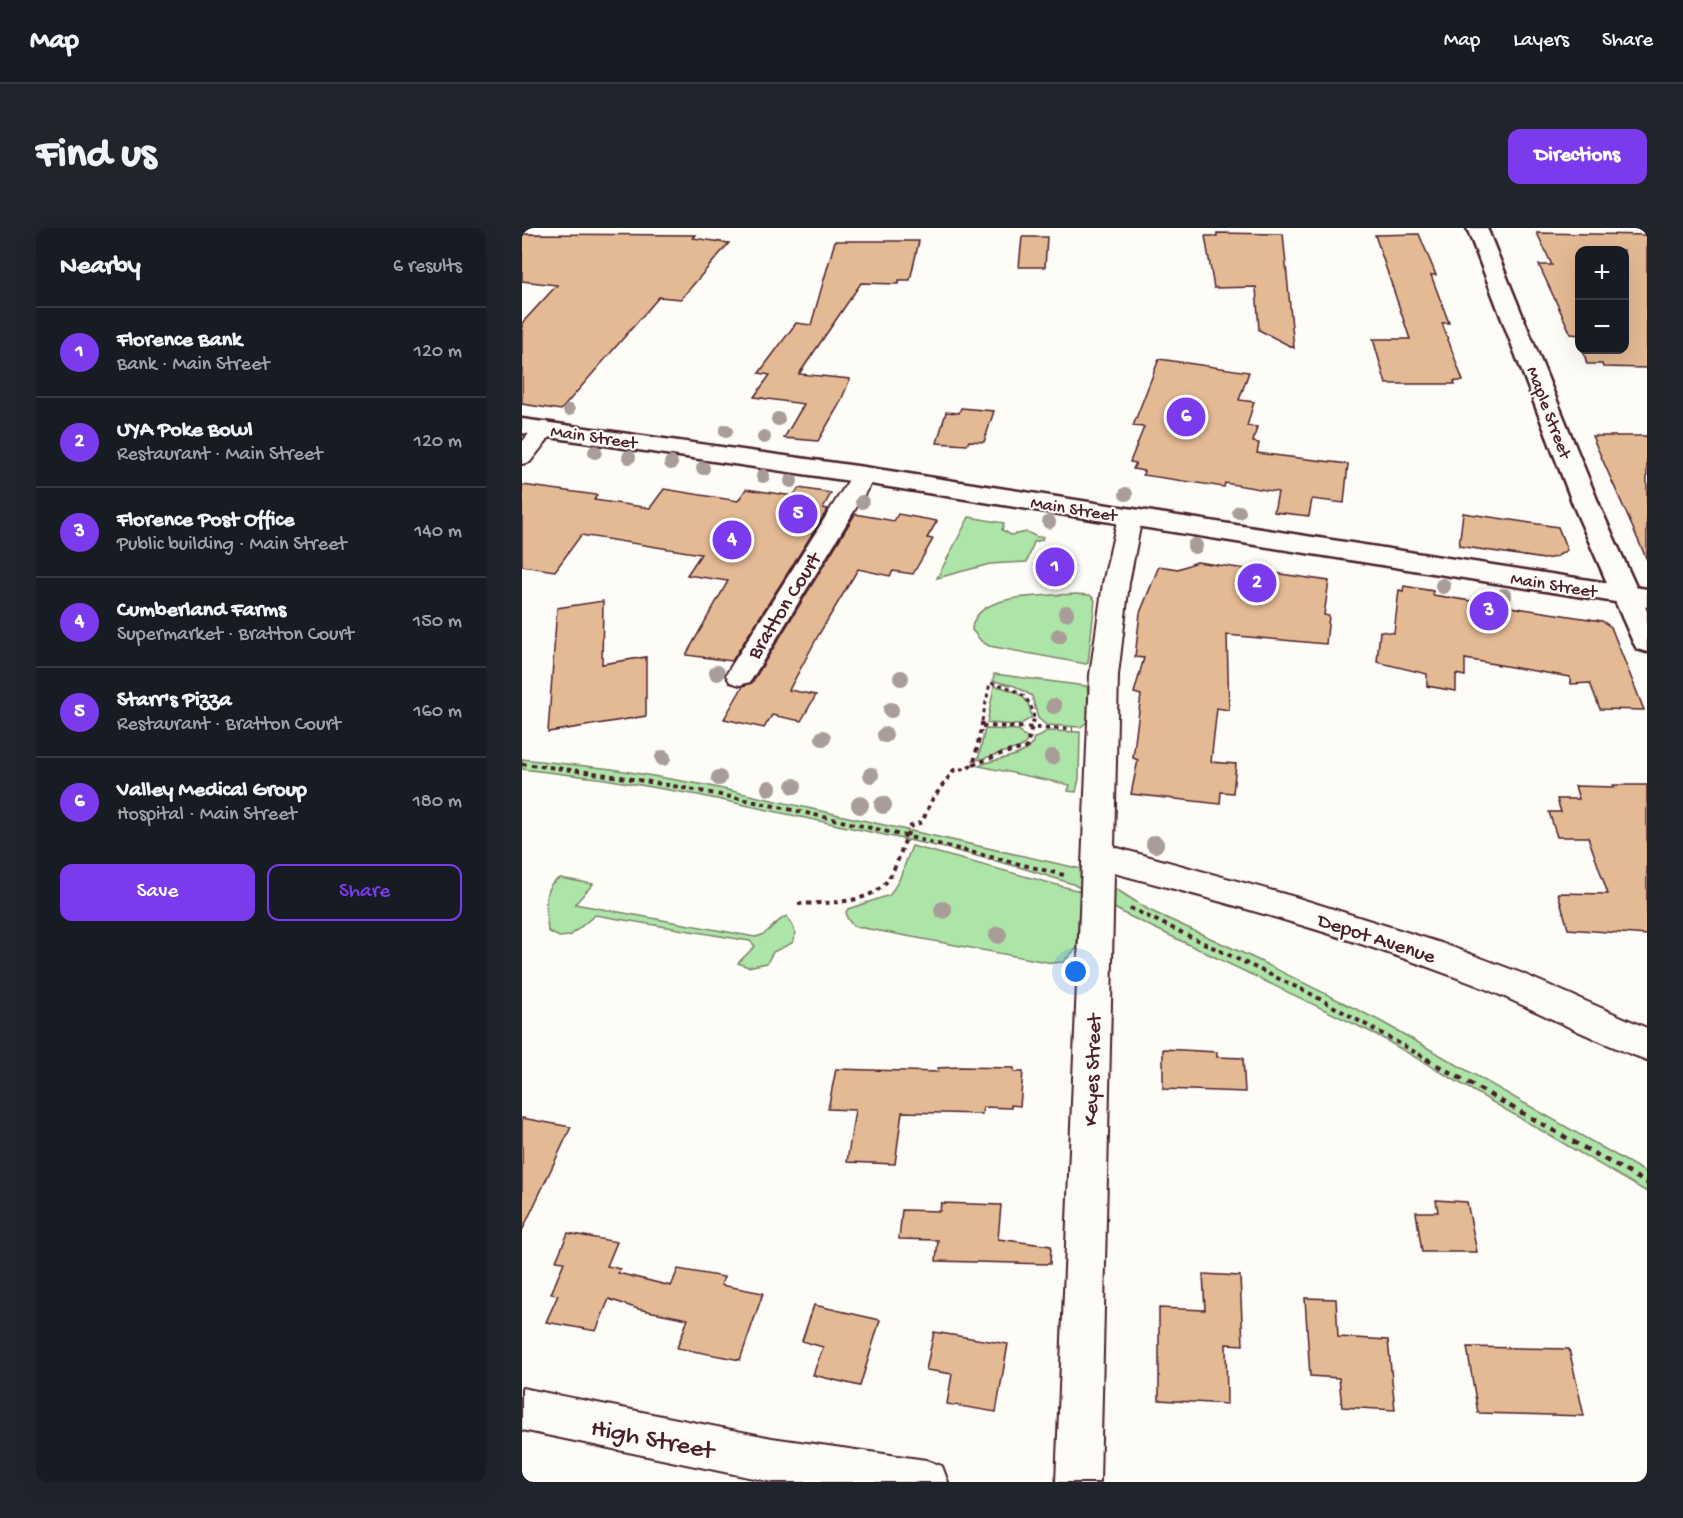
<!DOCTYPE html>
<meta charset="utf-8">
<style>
:root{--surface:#171b24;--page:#20242c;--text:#f1f3f6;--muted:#9ea1a6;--line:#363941;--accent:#7c3aed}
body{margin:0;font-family:"Gochi Hand",sans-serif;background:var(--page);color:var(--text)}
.controls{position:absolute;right:18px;top:18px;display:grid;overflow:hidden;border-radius:12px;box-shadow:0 6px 24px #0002}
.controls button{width:54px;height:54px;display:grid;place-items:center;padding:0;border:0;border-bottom:2px solid var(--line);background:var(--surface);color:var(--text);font:30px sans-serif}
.you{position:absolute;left:554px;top:744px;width:21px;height:21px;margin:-15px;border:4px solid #fff;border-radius:50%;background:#1a73e8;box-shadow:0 0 0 9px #1a73e833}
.badge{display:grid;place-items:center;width:39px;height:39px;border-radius:50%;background:var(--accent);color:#fff;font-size:20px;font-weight:700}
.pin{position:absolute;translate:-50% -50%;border:3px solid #fff;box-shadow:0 2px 6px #0006}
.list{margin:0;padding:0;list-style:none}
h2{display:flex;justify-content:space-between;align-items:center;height:78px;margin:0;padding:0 24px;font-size:26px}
h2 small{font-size:20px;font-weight:400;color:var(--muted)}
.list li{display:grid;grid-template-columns:39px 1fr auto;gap:18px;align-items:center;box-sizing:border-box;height:90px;padding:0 24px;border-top:2px solid var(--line)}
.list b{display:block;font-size:22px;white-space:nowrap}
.list p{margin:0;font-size:20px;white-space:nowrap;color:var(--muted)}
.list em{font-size:20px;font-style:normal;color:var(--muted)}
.actions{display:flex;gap:12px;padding:18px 24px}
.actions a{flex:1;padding:14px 0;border:2px solid var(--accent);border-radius:12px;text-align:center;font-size:21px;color:var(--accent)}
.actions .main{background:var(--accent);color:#fff}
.map{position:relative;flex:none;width:1125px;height:1254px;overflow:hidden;border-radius:12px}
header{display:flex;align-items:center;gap:36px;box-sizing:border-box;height:84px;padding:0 30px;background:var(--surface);border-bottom:2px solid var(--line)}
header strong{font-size:28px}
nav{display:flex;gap:33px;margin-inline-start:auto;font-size:21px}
.intro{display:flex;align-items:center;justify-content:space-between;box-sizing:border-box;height:144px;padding:0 36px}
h1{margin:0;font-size:42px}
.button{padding:15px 27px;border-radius:12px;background:var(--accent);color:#fff;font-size:21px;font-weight:700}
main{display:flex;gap:36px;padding:0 36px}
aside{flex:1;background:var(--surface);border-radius:12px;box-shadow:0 6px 24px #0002}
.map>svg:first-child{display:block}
</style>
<header>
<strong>Map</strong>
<nav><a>Map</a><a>Layers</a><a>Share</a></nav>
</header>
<div class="intro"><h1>Find us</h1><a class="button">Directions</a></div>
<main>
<aside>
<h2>Nearby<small>6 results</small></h2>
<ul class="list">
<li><span class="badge">1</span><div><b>Florence Bank</b><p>Bank · Main Street</p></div><em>120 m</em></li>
<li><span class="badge">2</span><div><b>UYA Poke Bowl</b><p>Restaurant · Main Street</p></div><em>120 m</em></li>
<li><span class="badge">3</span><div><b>Florence Post Office</b><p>Public building · Main Street</p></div><em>140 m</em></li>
<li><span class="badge">4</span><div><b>Cumberland Farms</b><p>Supermarket · Bratton Court</p></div><em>150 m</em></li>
<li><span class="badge">5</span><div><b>Starr's Pizza</b><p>Restaurant · Bratton Court</p></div><em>160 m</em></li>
<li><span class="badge">6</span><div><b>Valley Medical Group</b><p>Hospital · Main Street</p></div><em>180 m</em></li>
</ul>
<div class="actions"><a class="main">Save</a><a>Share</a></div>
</aside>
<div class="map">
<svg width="1125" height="1254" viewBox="0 0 1125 1254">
<rect width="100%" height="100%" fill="#fdfcf7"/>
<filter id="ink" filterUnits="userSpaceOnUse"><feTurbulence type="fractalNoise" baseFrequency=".0167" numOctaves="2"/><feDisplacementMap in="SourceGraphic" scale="12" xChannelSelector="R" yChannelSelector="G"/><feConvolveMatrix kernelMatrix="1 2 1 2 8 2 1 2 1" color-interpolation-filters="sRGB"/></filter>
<g filter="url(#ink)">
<path fill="#ade4a7" stroke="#7c8269" stroke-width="1.5" d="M447,289L482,295L480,302L489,307L505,304L515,309H521L520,312L512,314L505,334L468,336L415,350Z
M553,366L568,367L573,372L566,435L564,436L467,418L459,413L450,402C451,364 525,368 553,366Z
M472,446L564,458L566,461V493L559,499L524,497L516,490L510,468L493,458L471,453Z
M472,458C491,461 510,468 509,490L497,497L465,495Z
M463,501L497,502L501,508L509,510L499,519L456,532Z
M524,503L558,504L557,551L554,564L546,563L548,557L457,538C473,529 508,531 512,510L519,508Z
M0,531L90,541L183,557L564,642L627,682L736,732L860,794L1125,945V964L855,807L603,686L551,656L497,639L423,620L176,567L83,551L0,541Z
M390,618L558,663L555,720L541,734L530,735L331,698L325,690L324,684L326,681L368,667L377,652Z
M38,650L71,656L53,676L233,709C246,708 252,693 265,688L274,705L270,715L251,724L245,735L226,739L216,735L233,718L228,713L73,687L48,708L37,709L26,703C25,685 17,658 38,650Z"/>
<path fill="#e4ba94" stroke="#4a1f2b" stroke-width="1.5" d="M695,5L761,6L772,120L737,102L734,59L692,60L683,8H695Z
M1015,5L1125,7V140L1081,139L1080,136H1065L1061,122H1102V22H1058V107L1049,106L1017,37H1030Z
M0,6L174,7L171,10L207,15L159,71L137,69L39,182L0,176V95L35,57L0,53Z
M897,6L914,47H909L927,95H920L941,153H932L933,156H864L851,111H888L853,7Z
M500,9H525L523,39H497Z
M313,13H397L388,52H377L376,56L339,55L277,146L328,151L318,175L296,213L262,210L282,176L232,169L248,147L237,145L274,95L289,97Z
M637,131L727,144L717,172L732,174L725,198L735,199L731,214L737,215L735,225L826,236L822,275L790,271L787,288L752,284L756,264L703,255L702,259L621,247L622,243L611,241L614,235L608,234L622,199L611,198Z
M439,180L472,183L462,214L447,213L445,217L415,215L424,184L437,185Z
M1070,208H1125V332Z
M0,257L75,267L72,272L128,280L142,261L216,273L224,261L271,268L277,260L309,265L301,280L306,281L210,433L164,427L206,353L165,347L179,326L59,307L33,343L0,338Z
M941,285L1036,299L1045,322L1034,329L1022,331L937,318Z
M333,286L372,293L376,286L415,293L405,310L411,311L391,346L371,343L368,348L336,341L297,406L267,462L294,467L279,493L250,487L242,500L202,491L221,458L230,455Z
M675,334L807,353L802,387L807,388L804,416L705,407L707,482L695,480L689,534L714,536L711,565L699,564L698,576L609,566L616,532L611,530L619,467L612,465L622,430L613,429L618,385L637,338L656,341Z
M882,358L911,363V367L1080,393L1089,399L1122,482L1078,481L1068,455L1049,456L1048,449L943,431V448L934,446V463L905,458V446L855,434L858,403L872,405L877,362L881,363Z
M81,373L80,436L124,429V488L26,504L35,380Z
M1091,557H1125V707L1046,701L1036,665L1086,666L1066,609H1035L1027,584H1039L1035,571H1057L1053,558L1092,559Z
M641,821L695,824V829L721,830L723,864L641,861Z
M437,839L492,840V844H501L498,878L489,877V880L461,879L460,886L380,884L373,936L325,934L333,882L306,881L314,841L416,844V840Z
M0,890L49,899L0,1003Z
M914,972L945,974L955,1024H900L894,984H916Z
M419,975L479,977L476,1011L529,1018L528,1036L414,1033L416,1012L377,1011L380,982L418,983Z
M46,1005L95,1014L85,1038L98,1041L96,1045L149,1058L156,1041L202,1049L199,1057L241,1065L218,1132L155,1120L166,1091L116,1081L87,1071L74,1103L24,1094L36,1067L29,1066L42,1034L34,1033Z
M681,1046L718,1048L721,1117L704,1116L705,1176L637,1172V1080L683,1082Z
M783,1070L814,1071L816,1109L866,1112L873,1182L820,1179L817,1150L788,1148Z
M292,1077L358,1092L338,1158L291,1147L301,1119L280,1113Z
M412,1104L486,1116L474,1184L425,1176L430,1146L404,1142Z
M945,1119L1047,1121L1062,1188L956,1185Z"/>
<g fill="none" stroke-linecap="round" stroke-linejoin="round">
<g stroke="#4a1f2b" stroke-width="4">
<path id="street" d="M23,194L31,196L34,201L8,234L0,236V214L15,196Z
M342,240L350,242L354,247L228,454L218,457L208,454L204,447L208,440L330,247L334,242Z
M608,281L617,284L620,289L607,355L596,447L592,619L773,669L919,715L999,745L1125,800V832C1066,811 1012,780 954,757C836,711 714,677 592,645L578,1254H534L568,447L581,355L596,289L599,284Z
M0,1160L250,1210L404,1232L420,1238L426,1254H250L0,1202Z"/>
</g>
<g stroke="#4a1f2b" stroke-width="5">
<path id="secondary" d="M945,0H965L1078,279L1125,383V424L1115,421L1111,414L1052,279Z"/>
</g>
<g stroke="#4a1f2b" stroke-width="5">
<path id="highway" d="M0,191L342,239L1125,361V379L342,255L0,205Z"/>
</g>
<path stroke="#4a1f2b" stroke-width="3" stroke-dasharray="4 4" stroke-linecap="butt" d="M460,493L468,455C491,459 511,466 512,493"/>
<path stroke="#4a1f2b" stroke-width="4" stroke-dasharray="4.5 4.5" stroke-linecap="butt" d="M460,498L551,501
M0,536C185,556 362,603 542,647
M451,537L481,525L504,520L512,491
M276,676C304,674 350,678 367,650C377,634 381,615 389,598L400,594L410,572L432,542L445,541L452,535L461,491
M608,680L789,766L907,832"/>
<path stroke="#4a1f2b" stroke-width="4.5" stroke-dasharray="6 6" stroke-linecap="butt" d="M904,831L1125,955"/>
<use href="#street" fill="#fdfcf7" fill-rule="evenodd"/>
<use href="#secondary" fill="#fdfcf7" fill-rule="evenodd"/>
<use href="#highway" fill="#fdfcf7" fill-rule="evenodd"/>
</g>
<g fill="#a89d98">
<circle cx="47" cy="182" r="6"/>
<circle cx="256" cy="191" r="7"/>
<circle cx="204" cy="203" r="7"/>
<circle cx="242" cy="209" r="7"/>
<circle cx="73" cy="224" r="7"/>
<circle cx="107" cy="229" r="7"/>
<circle cx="149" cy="235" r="7"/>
<circle cx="181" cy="240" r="7"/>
<circle cx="241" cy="248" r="7"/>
<circle cx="269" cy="253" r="7"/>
<circle cx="604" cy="266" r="7"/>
<circle cx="340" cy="274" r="7"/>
<circle cx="717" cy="284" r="7"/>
<circle cx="527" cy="294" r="7"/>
<circle cx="673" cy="318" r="8"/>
<circle cx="921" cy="358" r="8"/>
<circle cx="982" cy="368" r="8"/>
<circle cx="544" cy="385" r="8"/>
<circle cx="537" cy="408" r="8"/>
<circle cx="195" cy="445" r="8"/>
<circle cx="379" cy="450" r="8"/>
<circle cx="532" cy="478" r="8"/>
<circle cx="369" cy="482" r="8"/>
<circle cx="363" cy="507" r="8"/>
<circle cx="301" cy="510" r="8"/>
<circle cx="530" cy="529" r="8"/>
<circle cx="141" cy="530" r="8"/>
<circle cx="349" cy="547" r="8"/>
<circle cx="197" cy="550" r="8"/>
<circle cx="272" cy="558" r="8"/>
<circle cx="247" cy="560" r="8"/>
<circle cx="338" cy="577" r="9"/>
<circle cx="361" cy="577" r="9"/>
<circle cx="633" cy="616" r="9"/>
<circle cx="421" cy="682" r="9"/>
<circle cx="476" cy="707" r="9"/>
</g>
</g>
<g text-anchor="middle" stroke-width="4.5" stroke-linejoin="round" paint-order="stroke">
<g font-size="18" fill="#4a1f2b" stroke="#fdfcf7">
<text transform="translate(1028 184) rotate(69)" y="6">Maple Street</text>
<text transform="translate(72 208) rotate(8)" y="6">Main Street</text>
<text transform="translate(552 280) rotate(9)" y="6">Main Street</text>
<text transform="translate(1032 356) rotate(9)" y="6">Main Street</text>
</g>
<g font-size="21" fill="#4a1f2b" stroke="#fdfcf7">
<text transform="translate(261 377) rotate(-58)" y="7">Bratton Court</text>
<text transform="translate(855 709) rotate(18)" y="7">Depot Avenue</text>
<text transform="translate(569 842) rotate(-88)" y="7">Keyes Street</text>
</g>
<g font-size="26" fill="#4a1f2b" stroke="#fdfcf7">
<text transform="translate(131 1209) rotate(11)" y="9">High Street</text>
</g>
</g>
</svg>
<div class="controls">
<button>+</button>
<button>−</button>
</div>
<div class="you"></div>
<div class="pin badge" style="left:533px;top:339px">1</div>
<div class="pin badge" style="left:735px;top:355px">2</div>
<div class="pin badge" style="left:967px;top:383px">3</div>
<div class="pin badge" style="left:210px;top:312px">4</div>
<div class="pin badge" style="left:276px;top:286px">5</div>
<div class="pin badge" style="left:664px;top:189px">6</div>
</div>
</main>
